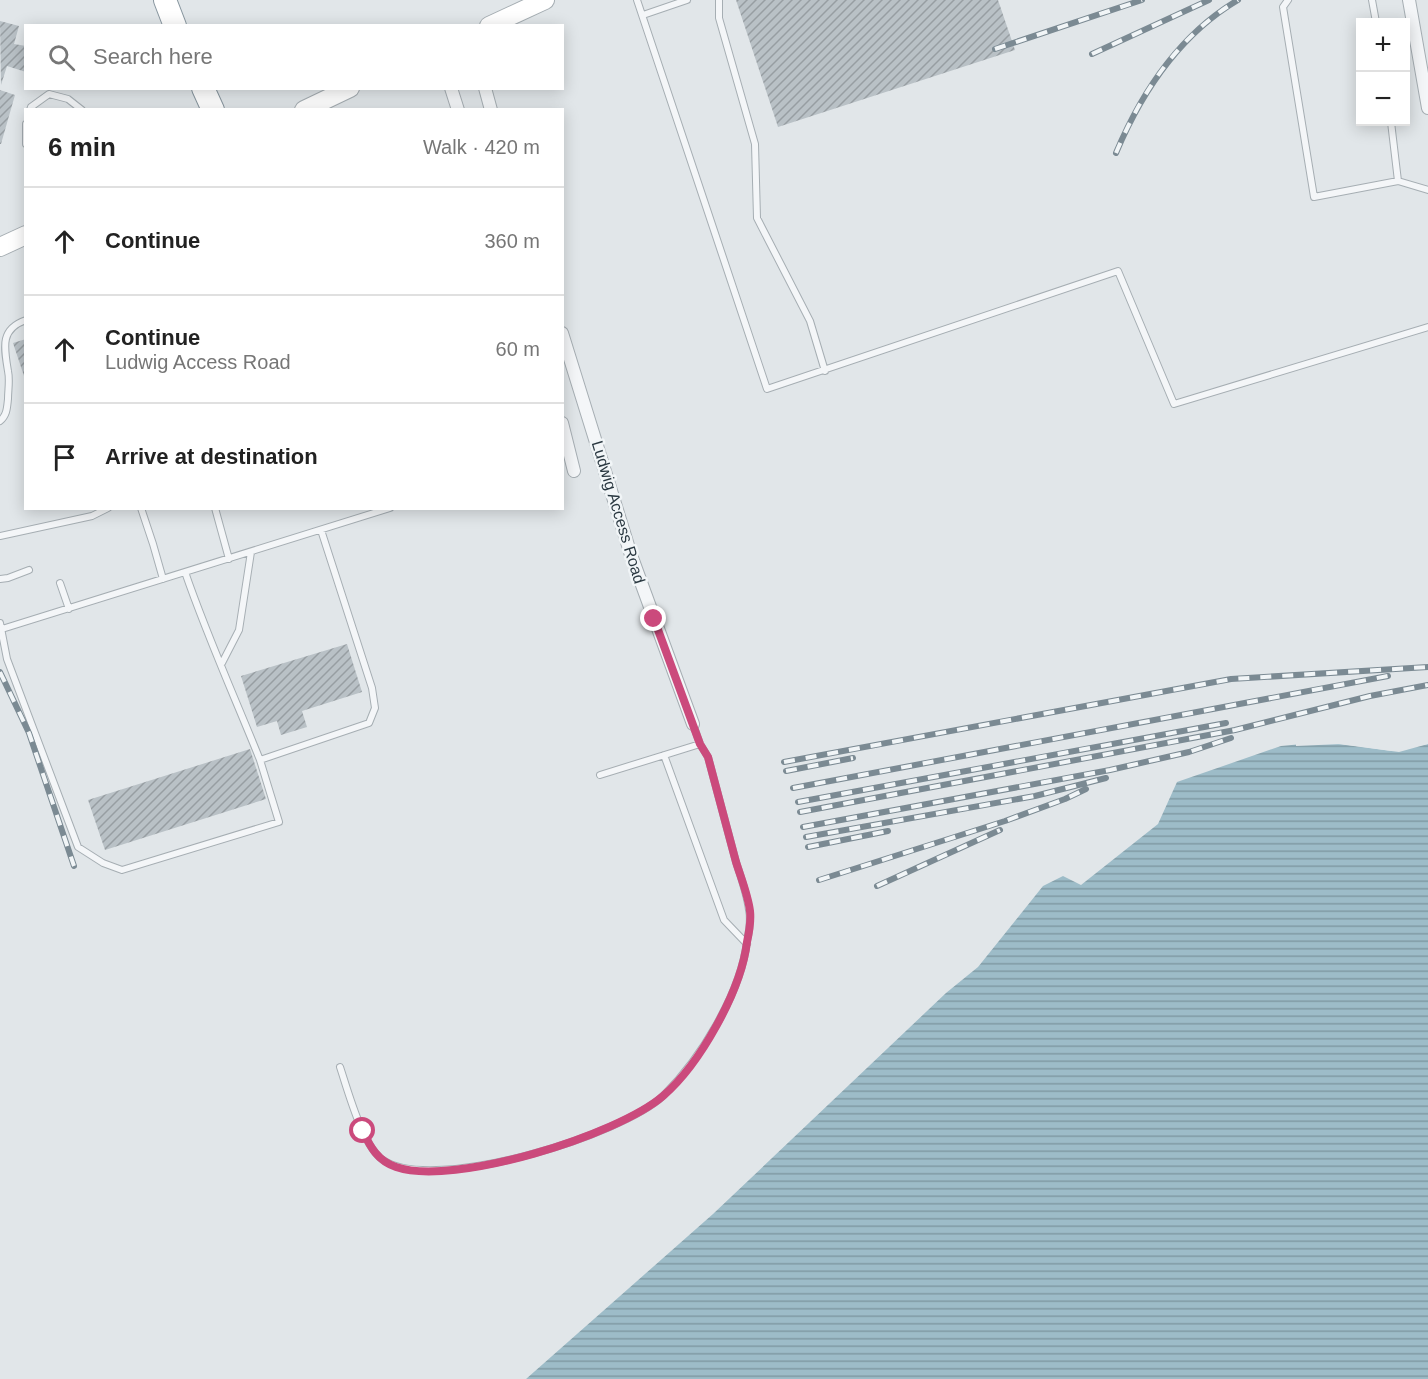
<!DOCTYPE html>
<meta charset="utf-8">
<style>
:root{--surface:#fff;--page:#f6f6f6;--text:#222;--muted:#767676;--line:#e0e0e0}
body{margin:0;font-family:Helvetica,sans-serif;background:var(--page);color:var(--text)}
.controls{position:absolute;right:18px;top:18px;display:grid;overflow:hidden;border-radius:0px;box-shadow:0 3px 15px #0003}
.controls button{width:54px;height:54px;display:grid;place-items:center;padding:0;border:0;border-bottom:2px solid var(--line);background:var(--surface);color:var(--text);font:30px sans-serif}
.stop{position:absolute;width:18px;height:18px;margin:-14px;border:4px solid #cb4a7c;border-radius:50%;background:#fff}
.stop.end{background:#cb4a7c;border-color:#fff;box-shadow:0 2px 6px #0008}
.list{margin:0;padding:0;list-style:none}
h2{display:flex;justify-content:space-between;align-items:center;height:78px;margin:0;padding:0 24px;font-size:26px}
h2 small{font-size:20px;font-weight:400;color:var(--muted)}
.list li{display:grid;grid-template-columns:39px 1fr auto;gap:18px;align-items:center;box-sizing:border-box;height:108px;padding:0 24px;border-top:2px solid var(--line)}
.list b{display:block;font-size:22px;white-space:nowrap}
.list p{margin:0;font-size:20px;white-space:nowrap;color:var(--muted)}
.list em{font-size:20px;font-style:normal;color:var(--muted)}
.icon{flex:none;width:33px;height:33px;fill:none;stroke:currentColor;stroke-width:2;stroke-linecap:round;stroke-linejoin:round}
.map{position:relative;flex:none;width:1428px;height:1379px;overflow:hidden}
.search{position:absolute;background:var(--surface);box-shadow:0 3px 15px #0003;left:24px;top:24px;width:540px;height:66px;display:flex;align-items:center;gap:15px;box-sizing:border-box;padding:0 21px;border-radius:0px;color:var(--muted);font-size:22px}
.panel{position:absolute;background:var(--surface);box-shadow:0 3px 15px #0003;left:24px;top:108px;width:540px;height:402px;border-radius:0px}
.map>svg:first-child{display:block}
</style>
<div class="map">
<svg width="1428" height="1379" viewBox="0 0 1428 1379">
<defs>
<pattern id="water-rules" width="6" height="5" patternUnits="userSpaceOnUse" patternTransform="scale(1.5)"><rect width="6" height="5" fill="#9dbcc8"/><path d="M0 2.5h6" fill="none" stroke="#809aa4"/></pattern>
<pattern id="building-hatch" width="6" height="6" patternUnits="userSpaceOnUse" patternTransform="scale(1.5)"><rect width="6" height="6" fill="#b9c1c6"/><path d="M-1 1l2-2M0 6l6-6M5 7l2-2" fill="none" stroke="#979ea2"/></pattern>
</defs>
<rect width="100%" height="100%" fill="#e1e6e9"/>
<path fill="url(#water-rules)" d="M1323,742L1399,752L1428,744V1379H526L713,1214L946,993L978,967L1043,886L1063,876L1081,885L1158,824L1177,782L1281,746Z"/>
<path fill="#e1e6e9" d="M1323,739L1399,749L1427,741L1428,744L1392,751L1341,744L1296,746V741Z"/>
<path fill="url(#building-hatch)" d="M736,0H998L1015,50L778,127Z
M0,21L19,26L14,44L26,46V72L7,66L1,85Z
M0,90L15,95L1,144H0Z
M26,339V379H25L13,343Z
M347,644L362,692L302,711L307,727L281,735L277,721L257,727L241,676Z
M250,749L266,799L105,850L88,800Z"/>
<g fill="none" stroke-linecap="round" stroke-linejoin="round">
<g stroke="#a6aeb3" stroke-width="8">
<path id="lane" d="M637,0L767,389L1118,271L1174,404L1428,327
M719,0V18L755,144L757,218L810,321L825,371
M1288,0L1283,7L1314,197L1398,181L1428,190
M1372,0L1376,22
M643,15L687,0
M30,110L31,107L49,94L68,99L82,110
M1391,122L1398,181
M26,124V144
M0,421C7,415 7,408 8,399C8,390 10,380 8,371C4,347 0,329 26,320
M141,508L153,544L163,579
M215,508L229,559
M0,536L92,516L108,508
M185,572C207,636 235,698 260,760L369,723L375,708L372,688L321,530
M0,579L8,578L29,570
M60,583L69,609
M0,623L7,659L78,847L103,863L122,870L279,822L260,760
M2,629L390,508
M222,663L239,630L251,552
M664,755L724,920L747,944
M600,775L700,744L693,724
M340,1067C348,1091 363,1147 383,1160C434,1194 623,1135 664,1095C701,1058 741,993 747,941C749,932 751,919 749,910C747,894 741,877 736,862C727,827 717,792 708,757L700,744"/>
</g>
<g stroke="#a6aeb3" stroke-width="14">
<path id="street" d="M1409,0L1428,108
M451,88L458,110
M485,88L491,110
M562,333L631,555L693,724
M562,423L574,471"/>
</g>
<g stroke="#a6aeb3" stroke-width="20">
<path id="secondary" d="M489,26L545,0
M304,110L350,88
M0,247L26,235"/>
</g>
<g stroke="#8997a0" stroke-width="24">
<path id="highway" d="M165,0L175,26
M203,88L213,110"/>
</g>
<use href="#lane" stroke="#f4f6f8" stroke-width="6"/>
<use href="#street" stroke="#f4f6f8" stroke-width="12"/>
<use href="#secondary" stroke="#fff" stroke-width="18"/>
<use href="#highway" stroke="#fff" stroke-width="22"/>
<g stroke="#7b8a93" stroke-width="6">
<path id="rail" d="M995,49L1142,0
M1092,54L1209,0
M1116,153C1142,91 1179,35 1238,0
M0,672L29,733L74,866
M784,762L1231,679L1428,667
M786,771L853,758
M793,788L1388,676
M798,802L1226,723
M800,812L1235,730L1370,696L1428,685
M803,827L1110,770L1189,752L1231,738
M806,837L1035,796L1106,778
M808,847L888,831
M819,880L1005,821L1065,799L1086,789
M877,886L1000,830"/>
</g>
<use href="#rail" stroke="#f1f5f7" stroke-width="4" stroke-dasharray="11" stroke-linecap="butt"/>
</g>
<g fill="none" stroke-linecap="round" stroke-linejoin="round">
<path stroke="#cb4a7c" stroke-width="8" d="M363,1131C370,1147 378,1161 396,1167C453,1187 618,1135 663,1096C700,1064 741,991 747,942C749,933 751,920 750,911C748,895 741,878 736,862C727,827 717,792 708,757L700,744L654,619"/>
</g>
<g text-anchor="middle" stroke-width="5" stroke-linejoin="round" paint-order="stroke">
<g font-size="16" fill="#2a3841" stroke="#f1f5f7">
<text transform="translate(619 512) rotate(73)" y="6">Ludwig Access Road</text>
</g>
</g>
</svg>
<div class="controls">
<button>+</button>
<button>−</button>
</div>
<div class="stop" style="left:363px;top:1131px"></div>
<div class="stop end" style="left:654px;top:619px"></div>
<div class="search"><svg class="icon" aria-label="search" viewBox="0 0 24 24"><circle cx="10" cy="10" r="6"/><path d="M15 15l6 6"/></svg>Search here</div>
<section class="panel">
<h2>6 min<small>Walk · 420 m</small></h2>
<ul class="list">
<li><svg class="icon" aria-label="ahead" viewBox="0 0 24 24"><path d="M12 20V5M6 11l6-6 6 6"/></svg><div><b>Continue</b></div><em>360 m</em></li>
<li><svg class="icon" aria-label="ahead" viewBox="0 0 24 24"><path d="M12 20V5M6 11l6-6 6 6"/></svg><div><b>Continue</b><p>Ludwig Access Road</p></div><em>60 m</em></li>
<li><svg class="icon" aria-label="arrive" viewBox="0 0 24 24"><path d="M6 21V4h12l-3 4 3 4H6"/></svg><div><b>Arrive at destination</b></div></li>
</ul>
</section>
</div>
